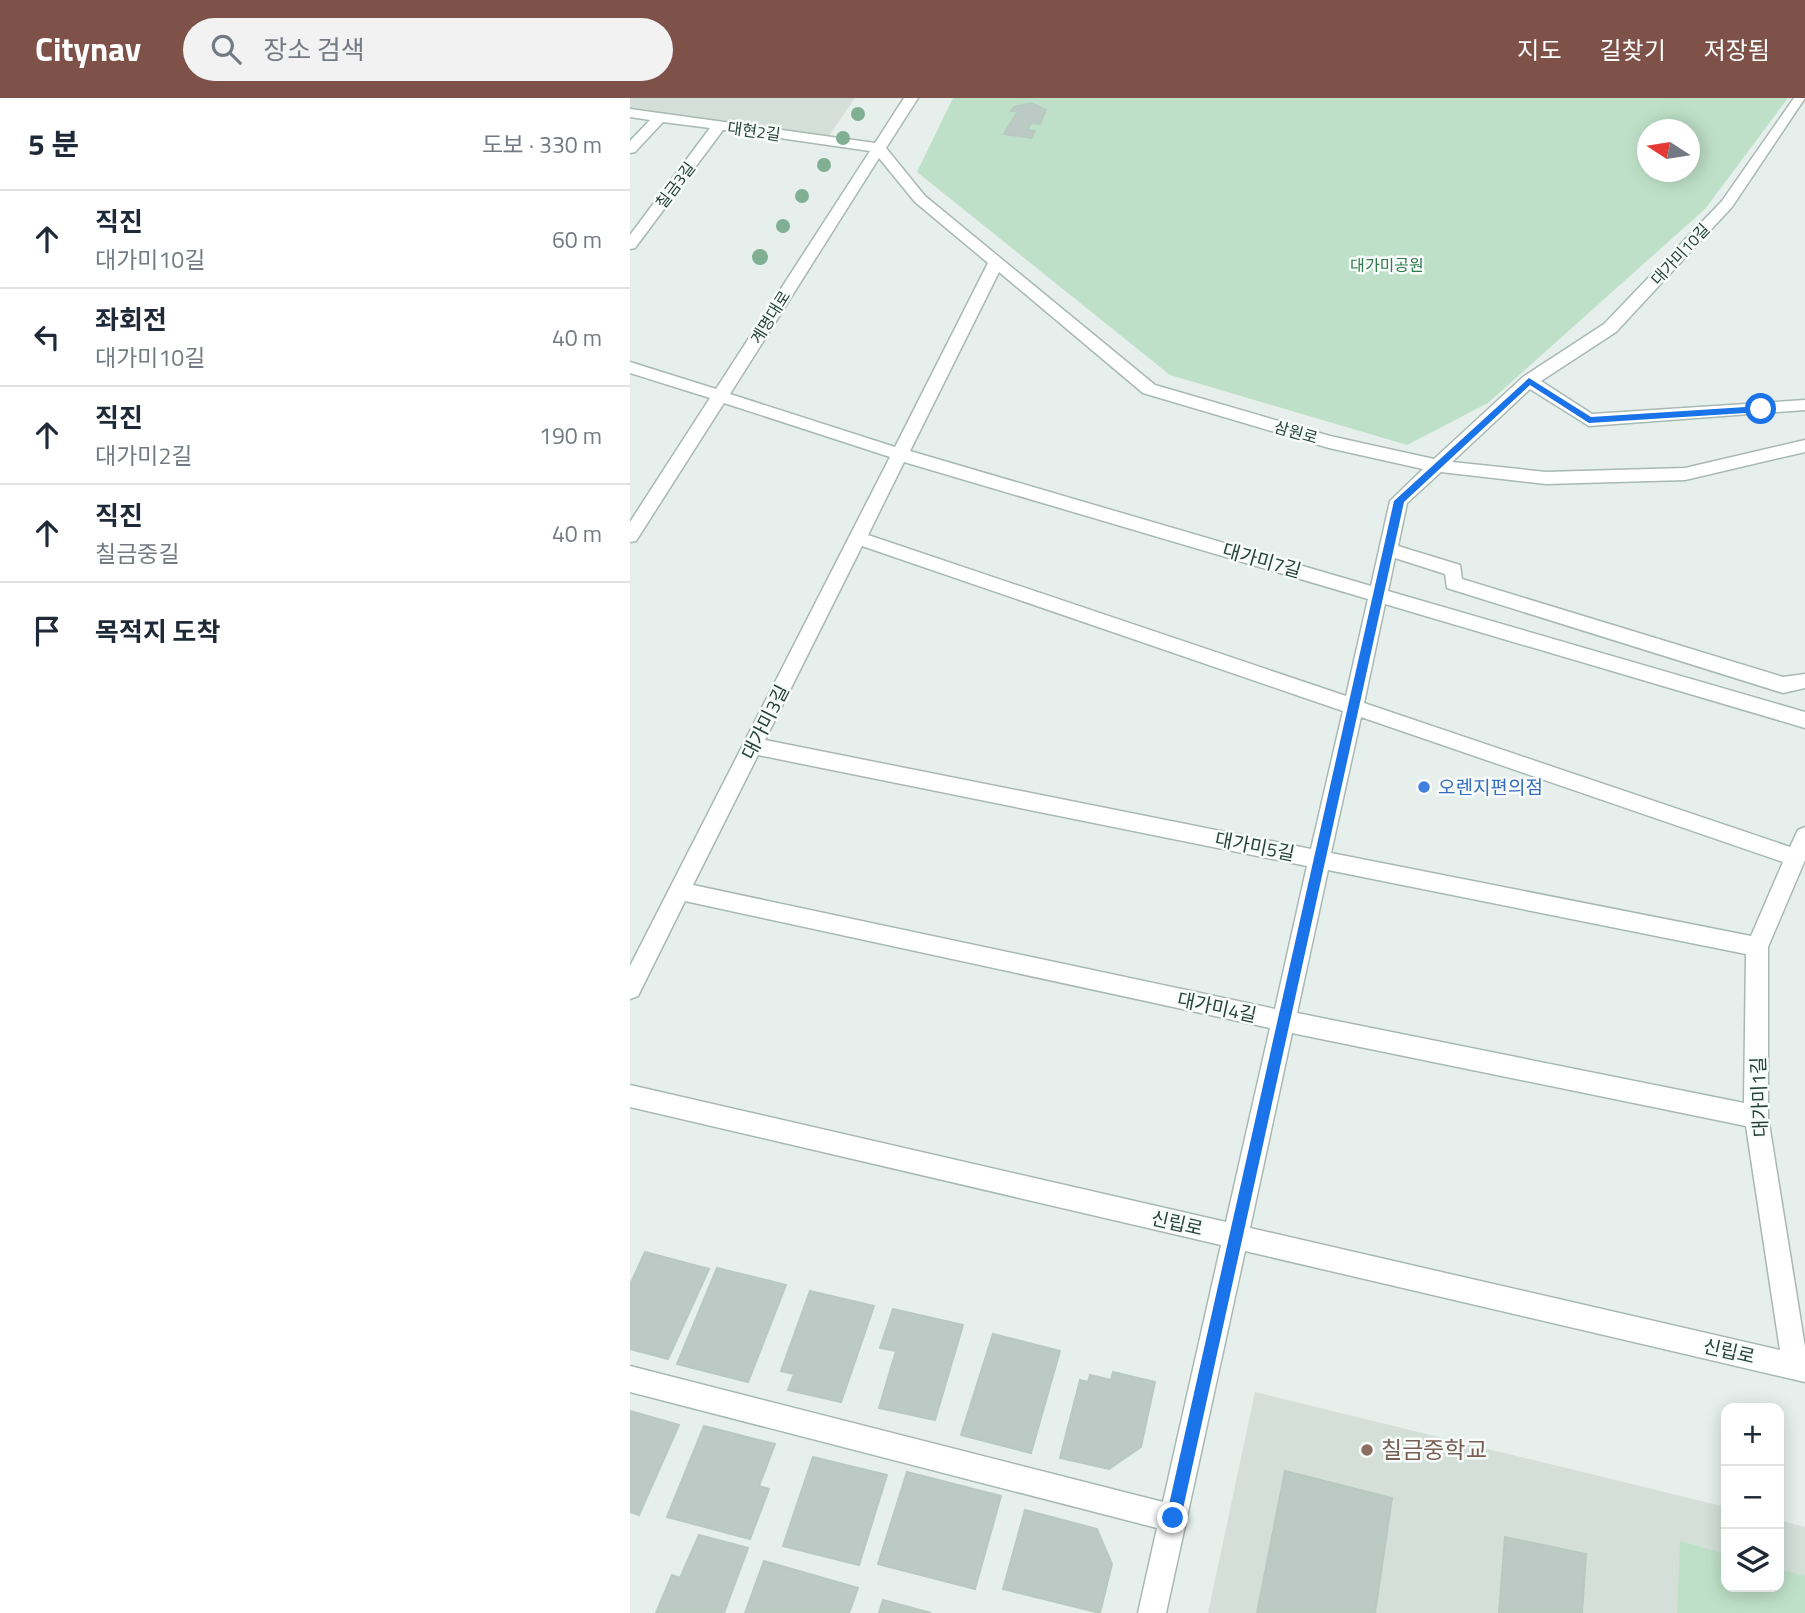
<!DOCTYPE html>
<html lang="ko">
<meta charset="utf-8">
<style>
:root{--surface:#fff;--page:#f2f2f3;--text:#1f2937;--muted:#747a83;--line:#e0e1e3;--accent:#7f5249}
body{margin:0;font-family:"Titillium Web","Noto Sans KR",sans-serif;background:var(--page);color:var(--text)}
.controls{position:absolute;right:21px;bottom:21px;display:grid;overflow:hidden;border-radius:14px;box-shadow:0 4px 18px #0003}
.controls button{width:63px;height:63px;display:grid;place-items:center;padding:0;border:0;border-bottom:2px solid var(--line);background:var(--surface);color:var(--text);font:35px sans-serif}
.compass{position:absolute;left:1007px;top:21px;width:63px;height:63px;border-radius:50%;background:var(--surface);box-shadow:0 4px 18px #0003;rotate:282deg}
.stop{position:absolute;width:21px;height:21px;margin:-16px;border:5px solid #1a73e8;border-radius:50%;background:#fff}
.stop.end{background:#1a73e8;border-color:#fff;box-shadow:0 2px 7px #0008}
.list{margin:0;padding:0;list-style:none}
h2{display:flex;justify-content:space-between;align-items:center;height:91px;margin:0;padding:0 28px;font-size:30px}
h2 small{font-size:23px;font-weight:400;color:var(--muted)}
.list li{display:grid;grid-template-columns:46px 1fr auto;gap:21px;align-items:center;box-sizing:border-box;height:98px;padding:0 28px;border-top:2px solid var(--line)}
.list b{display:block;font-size:26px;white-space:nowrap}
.list p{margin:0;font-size:23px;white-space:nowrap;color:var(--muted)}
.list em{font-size:23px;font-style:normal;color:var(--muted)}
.icon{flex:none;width:38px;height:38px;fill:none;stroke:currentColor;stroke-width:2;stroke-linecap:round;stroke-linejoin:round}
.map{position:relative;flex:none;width:1175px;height:1515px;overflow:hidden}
header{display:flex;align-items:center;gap:42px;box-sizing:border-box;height:98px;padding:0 35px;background:var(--accent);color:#fff}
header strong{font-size:33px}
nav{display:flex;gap:38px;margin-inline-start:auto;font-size:24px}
.search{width:490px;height:63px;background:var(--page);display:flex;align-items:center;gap:18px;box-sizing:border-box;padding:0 24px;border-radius:38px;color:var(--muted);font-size:26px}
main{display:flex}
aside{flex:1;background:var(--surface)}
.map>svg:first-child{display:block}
</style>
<header>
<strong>Citynav</strong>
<div class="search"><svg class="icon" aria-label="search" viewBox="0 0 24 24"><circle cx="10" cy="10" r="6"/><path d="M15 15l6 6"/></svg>장소 검색</div>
<nav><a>지도</a><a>길찾기</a><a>저장됨</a></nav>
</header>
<main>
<aside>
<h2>5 분<small>도보 · 330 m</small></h2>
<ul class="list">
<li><svg class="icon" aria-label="ahead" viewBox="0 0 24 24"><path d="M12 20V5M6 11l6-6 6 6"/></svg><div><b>직진</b><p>대가미10길</p></div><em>60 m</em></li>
<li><svg class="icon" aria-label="left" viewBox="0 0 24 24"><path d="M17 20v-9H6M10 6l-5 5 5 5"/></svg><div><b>좌회전</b><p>대가미10길</p></div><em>40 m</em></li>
<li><svg class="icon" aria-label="ahead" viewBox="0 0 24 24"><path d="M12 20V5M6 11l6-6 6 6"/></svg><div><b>직진</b><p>대가미2길</p></div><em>190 m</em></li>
<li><svg class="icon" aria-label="ahead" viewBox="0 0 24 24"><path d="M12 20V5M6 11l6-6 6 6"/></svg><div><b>직진</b><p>칠금중길</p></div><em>40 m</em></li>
<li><svg class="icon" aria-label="arrive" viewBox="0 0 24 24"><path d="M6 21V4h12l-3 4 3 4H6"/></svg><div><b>목적지 도착</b></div></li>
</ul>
</aside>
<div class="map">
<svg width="1175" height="1515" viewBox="0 0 1175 1515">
<rect width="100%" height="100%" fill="#e6efeb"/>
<path fill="#d4dfda" d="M0,0H225L198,39L0,12Z
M625,1294L1096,1409V1489H1149V1422L1175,1429V1515H578Z"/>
<path fill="#bfe0c8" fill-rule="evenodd" d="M323,0H1158L1075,111L858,305L777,347L540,277L287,74ZM1017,32H1059V74H1017Z
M1050,1443L1096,1456V1489H1149V1471L1175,1478V1515H1047Z"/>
<path fill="#bbcac4" stroke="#b8c9c2" stroke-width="2" d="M401,5L416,12L410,26L401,25L397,32L405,33L401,40L374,36L388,13H381L384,9Z
M15,1154L79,1171L38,1261L0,1251V1187Z
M87,1170L156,1187L118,1284L47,1266Z
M180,1193L244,1208L211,1304L158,1292L164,1276L151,1273Z
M263,1211L333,1227L305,1322L249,1310L266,1253L250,1250Z
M363,1236L430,1253L401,1355L331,1337Z
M483,1274L525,1284L511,1349L479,1371L430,1360L450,1282L458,1284L460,1277L481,1282Z
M0,1313L49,1327L9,1417L0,1414Z
M74,1328L145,1346L129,1388L139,1391L120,1441L37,1419Z
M183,1359L257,1377L229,1467L153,1448Z
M655,1373L762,1400L745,1515H627Z
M277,1374L371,1398L345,1491L248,1466Z
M395,1412L467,1431L482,1466L470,1515L373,1491Z
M69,1437L118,1450L94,1515H26L42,1477L50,1480Z
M875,1439L956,1456L952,1515H869Z
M134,1463L228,1490L219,1515H115Z
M253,1502L301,1515H249Z"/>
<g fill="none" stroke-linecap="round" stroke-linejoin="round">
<g stroke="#a8b8b2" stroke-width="3">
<path id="minor" d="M274,0H288L256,50L295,98L525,287L700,338L804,361L893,279L974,226L1092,103L1164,0H1175L1102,109L986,234L911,283L962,316L1175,302V312L959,328L900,291L822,364L916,374L1055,370L1175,342V354L1055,382L916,386L811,374L777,405L768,448L830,467L832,481L1153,579L1175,576V590L1153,595L817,490L815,476L765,460L758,493L1175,614V630L755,506L734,605L1160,749L1168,732L1175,729V762L1138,849V1019L1175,1249V1284L615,1153L536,1515H508L527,1430L0,1294V1268L533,1404L591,1147L0,1009V987L596,1124L640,930L55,803L8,898L0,901V868L260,359L94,305L6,443L0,444V424L80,300L0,275V264L86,291L240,53L93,32L5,150L0,151V137L80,30L33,24L5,54L0,55V43L20,22L0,19V11L245,45ZM249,60L285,104L358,165L265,349L100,296ZM369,174L513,295L699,350L793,371L760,403L741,488L280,353ZM274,364L738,501L716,598L238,437ZM232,448L713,613L681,751L135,642ZM731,619L1153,764L1121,838L701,755ZM128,657L677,768L645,911L63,787ZM698,772L1116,856L1114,1005L667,915ZM662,935L1116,1028L1150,1252L620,1130Z"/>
</g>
<use href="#minor" fill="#fff" fill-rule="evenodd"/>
</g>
<g fill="#80af93">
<circle cx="228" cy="16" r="7"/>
<circle cx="213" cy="40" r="7"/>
<circle cx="194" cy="67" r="7"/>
<circle cx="172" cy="98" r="7"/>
<circle cx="153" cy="128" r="7"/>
<circle cx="130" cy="159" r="8"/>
</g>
<path fill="#1a73e8" d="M899,280L961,319L1131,308L1136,311L1131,314L959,325L900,287L774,404L551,1420L543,1427L536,1420L764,403Z"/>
<circle fill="#3f7fe0" stroke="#f7fbf9" stroke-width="2.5" cx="794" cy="689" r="7"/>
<circle fill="#8d6e63" stroke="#f7fbf9" stroke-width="2.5" cx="737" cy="1352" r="7"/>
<g text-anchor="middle" stroke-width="5" stroke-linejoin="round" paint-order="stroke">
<g font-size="16" fill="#24423a" stroke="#f7fbf9">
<text transform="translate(124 33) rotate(8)" y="6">대현2길</text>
<text transform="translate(45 87) rotate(-53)" y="6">칠금3길</text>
<text transform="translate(1050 156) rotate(-47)" y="6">대가미10길</text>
<text transform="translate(140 219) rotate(-58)" y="6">계명대로</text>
<text transform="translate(666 334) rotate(16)" y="6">삼원로</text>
</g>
<g font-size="16" fill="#2d7a4b" stroke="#f7fbf9">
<text x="757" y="173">대가미공원</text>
</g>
<g font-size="19" fill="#24423a" stroke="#f7fbf9">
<text transform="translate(632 462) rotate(16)" y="7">대가미7길</text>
<text transform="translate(135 624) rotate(-63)" y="7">대가미3길</text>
<text transform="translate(625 748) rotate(11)" y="7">대가미5길</text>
<text transform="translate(587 909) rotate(12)" y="7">대가미4길</text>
<text transform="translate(1129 999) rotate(-92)" y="7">대가미1길</text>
<text transform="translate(547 1125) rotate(13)" y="7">신립로</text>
<text transform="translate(1099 1253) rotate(13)" y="7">신립로</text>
</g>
<g font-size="19" fill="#366cbe" stroke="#f7fbf9" text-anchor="start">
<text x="808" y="696">오렌지편의점</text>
</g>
<g font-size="23" fill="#785e54" stroke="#f7fbf9" text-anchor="start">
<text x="751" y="1360">칠금중학교</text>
</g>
</g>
</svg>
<div class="controls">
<button>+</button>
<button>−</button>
<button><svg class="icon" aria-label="layers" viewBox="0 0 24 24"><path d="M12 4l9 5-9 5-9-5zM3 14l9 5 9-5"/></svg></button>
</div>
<svg class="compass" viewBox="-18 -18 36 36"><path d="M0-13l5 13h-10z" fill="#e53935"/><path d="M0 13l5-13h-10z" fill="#747a83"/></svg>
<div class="stop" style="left:1131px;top:311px"></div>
<div class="stop end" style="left:543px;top:1420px"></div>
</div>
</main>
